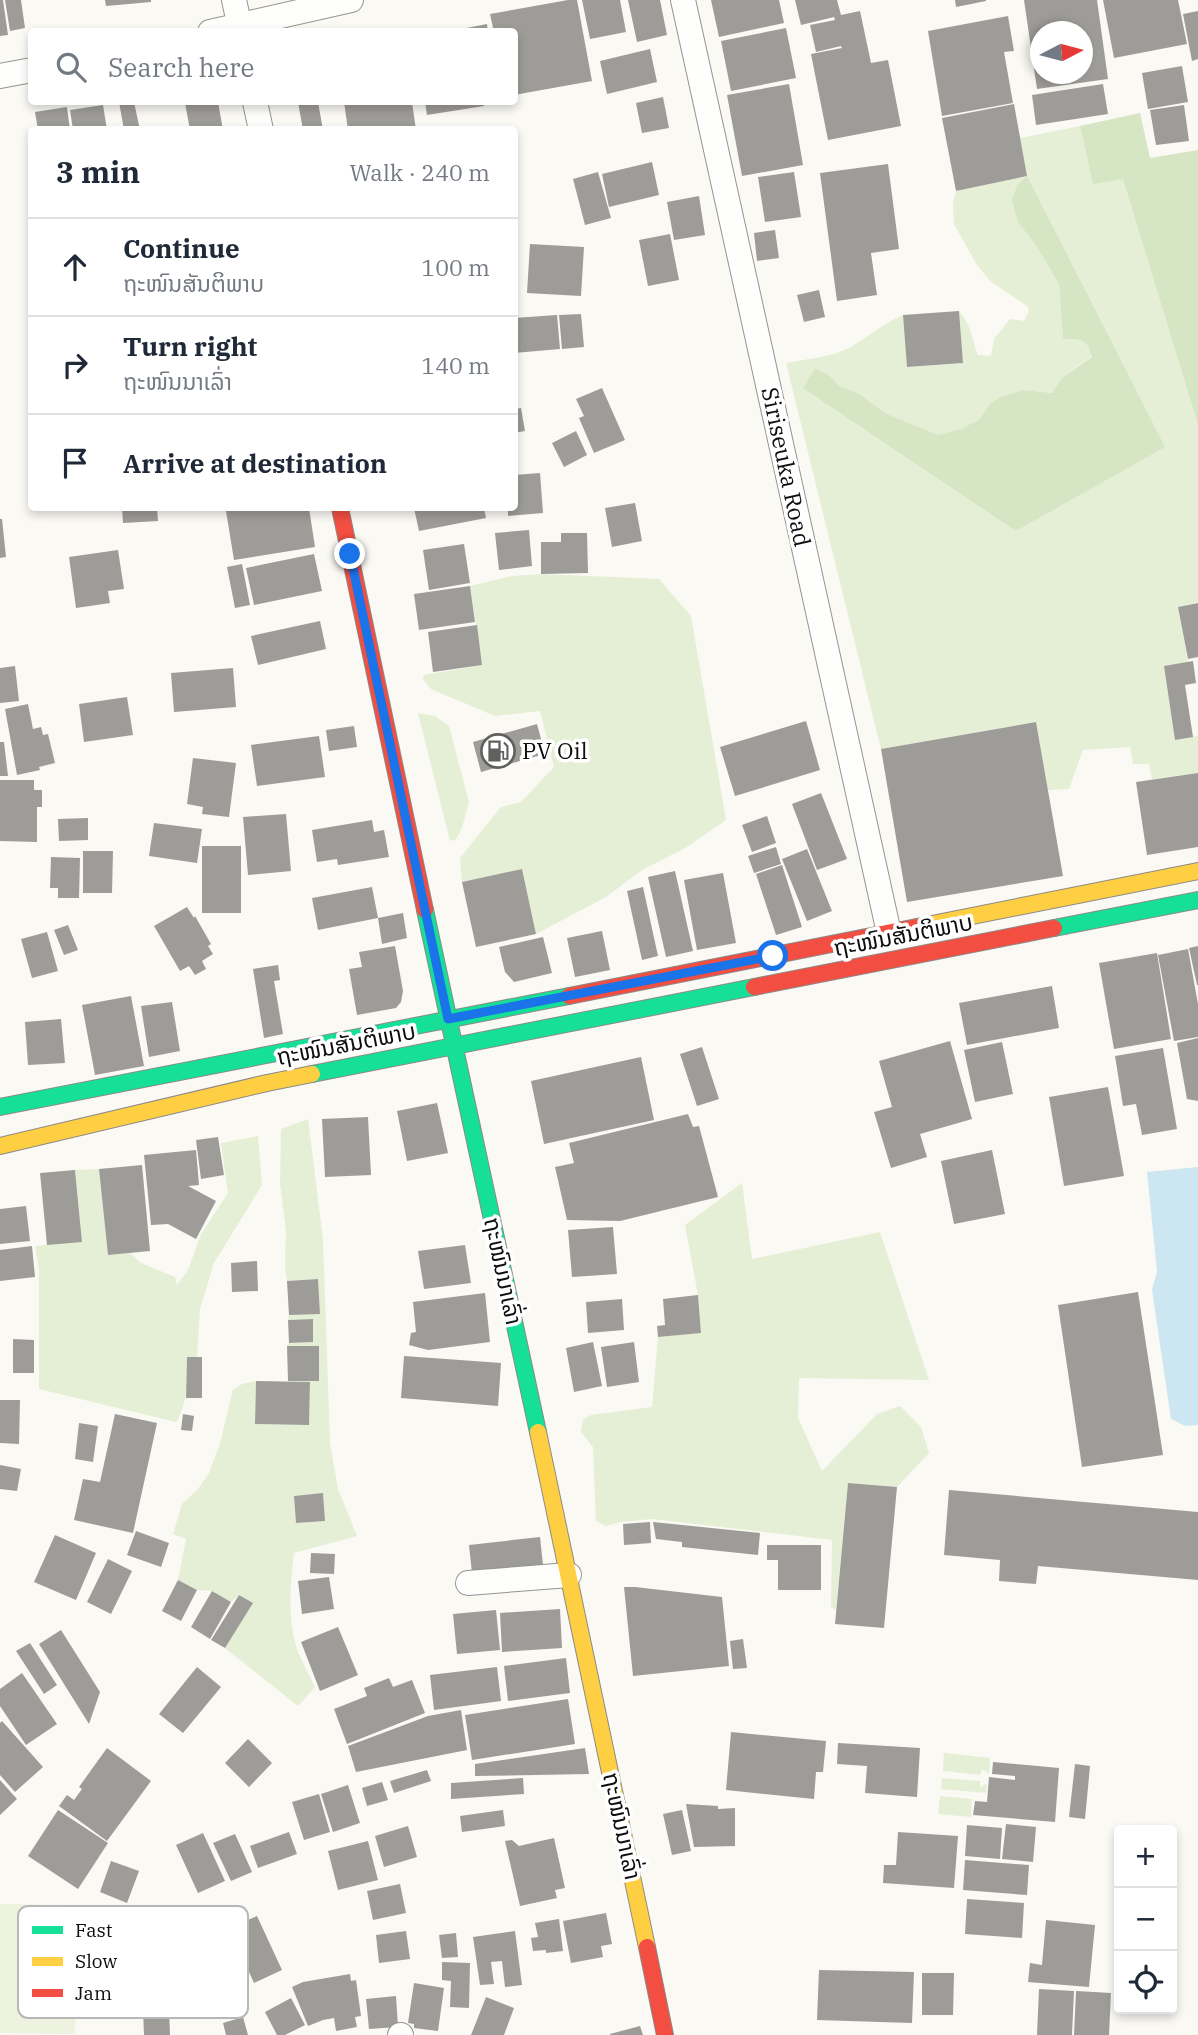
<!DOCTYPE html>
<meta charset="utf-8">
<style>
:root{--surface:#fff;--page:#f6f6f7;--text:#1f2937;--muted:#747a83;--line:#e0e1e3}
body{margin:0;font-family:"IBM Plex Serif","Noto Sans Lao",serif;background:var(--page);color:var(--text)}
.controls{position:absolute;right:21px;bottom:21px;display:grid;overflow:hidden;border-radius:7px;box-shadow:0 4px 10px #0003}
.controls button{width:63px;height:63px;display:grid;place-items:center;padding:0;border:0;border-bottom:2px solid var(--line);background:var(--surface);color:var(--text);font:35px sans-serif}
.compass{position:absolute;left:1030px;top:21px;width:63px;height:63px;border-radius:50%;background:var(--surface);box-shadow:0 4px 10px #0003;rotate:84deg}
.stop{position:absolute;width:21px;height:21px;margin:-16px;border:5px solid #1a73e8;border-radius:50%;background:#fff}
.stop.end{background:#1a73e8;border-color:#fff;box-shadow:0 2px 7px #0008}
.list{margin:0;padding:0;list-style:none}
h2{display:flex;justify-content:space-between;align-items:center;height:91px;margin:0;padding:0 28px;font-size:30px}
h2 small{font-size:23px;font-weight:400;color:var(--muted)}
.list li{display:grid;grid-template-columns:46px 1fr auto;gap:21px;align-items:center;box-sizing:border-box;height:98px;padding:0 28px;border-top:2px solid var(--line)}
.list b{display:block;font-size:26px;white-space:nowrap}
.list p{margin:0;font-size:23px;white-space:nowrap;color:var(--muted)}
.list em{font-size:23px;font-style:normal;color:var(--muted)}
.icon{flex:none;width:38px;height:38px;fill:none;stroke:currentColor;stroke-width:2;stroke-linecap:round;stroke-linejoin:round}
.map{position:relative;flex:none;width:1198px;height:2035px;overflow:hidden}
.search{position:absolute;background:var(--surface);box-shadow:0 4px 10px #0003;left:28px;top:28px;width:490px;height:77px;display:flex;align-items:center;gap:18px;box-sizing:border-box;padding:0 24px;border-radius:7px;color:var(--muted);font-size:26px}
.panel{position:absolute;background:var(--surface);box-shadow:0 4px 10px #0003;left:28px;top:126px;width:490px;height:385px;border-radius:7px}
.map>svg:first-child{display:block}
</style>
<div class="map">
<svg width="1198" height="2035" viewBox="0 0 1198 2035">
<rect width="100%" height="100%" fill="#faf9f4"/>
<path fill="#e5efd5" fill-rule="evenodd" d="M1080,126L1093,184L1123,178L1198,425V602L1178,607L1188,662L1164,666L1175,740L1198,736V773L1152,779L1149,764H1133L1130,747L1083,750L1069,789L1048,790L1036,722L881,749L786,363C806,359 833,357 851,347C869,336 884,323 903,315L908,367L963,363L959,311C972,326 971,337 978,355L991,356L994,339L1010,319L1024,321L1029,311L1027,306L990,281L977,265L954,224L953,204L956,191L1027,176L1020,138ZM1027,177L1164,447L1016,531L815,368L829,375L838,385L859,394L885,413L938,435L961,429L980,419L988,406L1024,390L1052,393L1062,378L1092,356C1086,338 1081,339 1063,339L1059,284L1037,247L1018,222Z
M541,574L659,579L691,616L726,820L687,847L642,870L606,897L536,934L522,869L462,882L460,858L501,807L521,802L554,767L540,711L495,716L431,689L423,679L424,675L482,665L470,586L512,576Z
M418,713L435,716L449,726L469,802L462,828L456,839L450,841Z
M308,1119L323,1240L330,1443L338,1489L357,1536L294,1553C290,1586 287,1620 298,1652C303,1664 310,1676 315,1687L298,1706L225,1648L252,1603L239,1595L231,1602L212,1591L197,1590L178,1580L186,1539L173,1534L182,1504L198,1489L209,1473L220,1443L233,1390L242,1384L256,1381L255,1424L309,1425L310,1383L288,1381H319V1346H287L289,1343L313,1342V1319L288,1320L289,1315L320,1313L317,1279L287,1281L285,1265L286,1231L280,1184L281,1129ZM323,1494L325,1521L296,1523L294,1496Z
M258,1136L262,1185L214,1263L200,1309L197,1357H187C186,1380 189,1402 176,1422L39,1389V1270L35,1246L82,1241L75,1170L99,1169L108,1255L130,1253L141,1263L175,1277L177,1285L188,1270L201,1234L228,1193L221,1143Z
M742,1183L752,1259L880,1232L929,1380L799,1378L798,1418L822,1471L877,1414L900,1406L921,1427L929,1453L897,1487L848,1483L836,1610L831,1607L832,1540L652,1519L620,1522L606,1526L596,1521L593,1447L581,1432L583,1419L591,1415L652,1407L658,1337L701,1333L698,1295L685,1225Z
M944,1753L990,1758L989,1774L982,1769L980,1775L943,1771Z
M942,1778L980,1781V1787L987,1784L986,1793L941,1789Z
M940,1796L972,1799L971,1817L938,1814Z"/>
<path fill="#d6e5c4" d="M1140,113L1150,158L1198,150V425L1123,179L1093,184L1080,126Z
M1027,176L1165,447L1016,531L803,388L815,368L829,375L838,385L859,394L885,413L938,435L961,429L980,419L988,406L1000,397L1024,390L1052,393L1062,378L1092,357C1087,338 1080,339 1063,339L1059,284L1037,247L1018,222L1012,200L1017,186Z"/>
<path fill="#eef3df" d="M0,1904L77,1905L75,2034L0,2033Z"/>
<path fill="#cce7f2" d="M1198,1167V1425L1185,1426L1171,1419L1152,1290L1157,1271L1147,1172Z"/>
<path fill="#9e9c99" fill-rule="evenodd" d="M0,0H3L8,35L0,36Z
M5,0H21L25,28L10,31Z
M105,0H151V2L106,6Z
M568,0H577L592,81L514,95V32H494L490,14Z
M582,0H620L626,32L590,39Z
M628,0H660L667,35L637,42Z
M711,0H779L784,23L719,37Z
M795,0H837L841,15L860,11L871,63L888,60L901,126L828,140L811,54L842,48L841,46L816,52L810,25L835,20L834,17L801,25Z
M955,0H986V1L956,7Z
M1024,0H1097L1108,79L1037,89ZM1040,32H1082V74H1040Z
M1103,0H1178L1187,44L1114,58Z
M1198,11V59L1192,61L1183,14Z
M1008,16L1014,51L1004,52L1013,103L942,116L928,31Z
M487,24L488,32H456V30Z
M786,28L796,78L731,91L721,41Z
M650,49L657,82L607,94L600,61Z
M1182,66L1188,102L1148,109L1142,73Z
M789,84L803,165L742,176L727,95Z
M1103,84L1108,114L1036,125L1032,95Z
M663,97L669,128L642,133L636,103Z
M119,102H134L140,130H124Z
M192,102H218L223,130H190L185,103Z
M298,102H318L323,130H303Z
M344,102H412L416,130H348Z
M425,102H483L484,106L427,115Z
M1014,104L1027,176L956,191L942,118Z
M103,105L107,130H73L70,110Z
M1184,105L1189,141L1156,145L1150,110Z
M67,107L70,130H38L35,112Z
M652,162L659,195L609,207L602,174Z
M888,164L899,249L871,253L877,295L837,301L820,173Z
M598,172L611,218L585,225L573,179Z
M794,172L801,217L765,222L758,177Z
M699,196L705,235L674,240L667,202Z
M775,230L779,258L757,261L754,233Z
M670,234L679,280L648,286L639,240Z
M530,244L584,247L581,296L527,293Z
M819,290L825,317L804,322L797,295Z
M959,311L963,363L907,367L903,315Z
M581,314L584,347L562,349L559,315Z
M557,315L560,349L514,353V318Z
M602,388L625,440L594,453L579,418L584,416L576,399Z
M521,408L525,431L514,433V409Z
M576,431L587,455L564,467L552,443Z
M540,473L543,513L508,516V508H514V475Z
M635,503L642,541L612,547L605,508Z
M122,508H157L158,521L123,523Z
M246,508H309L315,547L234,560L226,511Z
M414,508H484L486,518L419,531Z
M0,519H2L6,557L0,558Z
M529,530L532,566L499,570L495,533Z
M561,533H587L588,573L541,574V542H561Z
M464,544L470,583L429,590L423,550Z
M118,550L124,589L108,591L110,603L76,608L69,557Z
M314,554L322,591L254,605L246,568Z
M242,564L250,605L235,608L227,567Z
M470,586L475,622L419,630L414,594Z
M1198,603V657L1188,659L1178,607Z
M320,621L326,649L258,665L251,636Z
M477,625L482,665L433,672L428,632Z
M1193,661L1196,683L1185,685L1193,737L1175,740L1164,666Z
M15,666L19,701L0,703V668Z
M233,668L236,707L174,712L171,673Z
M127,697L133,735L84,742L79,704Z
M28,704L33,729L41,727L43,735L48,734L55,763L39,767L40,770L17,775L5,709Z
M806,721L820,770L735,796L720,747Z
M1036,722L1063,876L907,902L881,749Z
M537,724L545,754L481,772L473,742Z
M354,726L357,747L329,751L326,730Z
M319,736L325,777L257,786L251,745Z
M0,742H4L8,776H0Z
M193,758L236,763L229,817L202,814L203,807L187,804Z
M1198,773V847L1147,855L1136,782Z
M0,780H34V790H42V807H37V842L0,841Z
M821,793L847,859L817,870L792,804Z
M286,814L291,871L248,875L243,817Z
M767,816L776,843L752,852L742,825Z
M88,818V840L59,841L58,819Z
M372,820L374,832L384,830L389,857L338,865L337,859L317,862L312,830Z
M154,823L202,829L197,863L149,856Z
M202,846H241V913H202Z
M776,847L781,864L754,873L748,856Z
M807,849L832,911L807,921L782,859Z
M83,851H113L112,893H83Z
M51,857L80,858L79,898H58V888H50Z
M782,865L802,927L776,935L756,874Z
M522,869L536,934L476,947L462,882Z
M675,871L693,951L666,957L648,877Z
M723,873L736,943L697,950L684,880Z
M372,887L378,918L403,913L407,938L382,944L378,918L318,930L312,898Z
M643,887L658,956L642,960L627,891Z
M187,907L194,918L195,916L211,944L208,946L213,954L202,961L206,969L195,975L189,966L180,971L154,926Z
M68,925L78,950L64,955L54,930Z
M602,931L610,970L575,977L567,938Z
M47,932L58,971L32,978L21,939Z
M543,937L552,973L514,982L505,972L499,947Z
M395,946L403,991L401,1002L396,1008L357,1015L349,969L362,967L359,952Z
M1198,946V985H1197L1189,948Z
M1188,949L1198,1004V1037L1174,1041L1158,955Z
M1157,953L1171,1039L1114,1049L1099,963Z
M278,965L280,980L274,981L283,1034L264,1038L253,969Z
M1052,986L1059,1028L967,1045L959,1003Z
M131,996L144,1066L95,1075L82,1005Z
M172,1002L180,1051L149,1057L141,1006Z
M61,1019L65,1063L28,1065L25,1022Z
M1198,1038V1101L1187,1099L1177,1043Z
M950,1041L972,1119L920,1134L927,1157L891,1168L874,1112L892,1107L879,1061Z
M1002,1042L1013,1094L975,1102L964,1050Z
M702,1047L719,1099L697,1106L680,1054Z
M1163,1048L1177,1129L1142,1135L1136,1104L1123,1106L1115,1056Z
M641,1057L654,1120L544,1144L531,1081Z
M1108,1087L1124,1176L1064,1186L1049,1097Z
M437,1103L448,1153L407,1161L397,1111Z
M688,1114L693,1127L699,1126L718,1197L620,1221L567,1220L555,1167L574,1163L569,1143Z
M368,1117L371,1175L325,1177L322,1119Z
M218,1137L224,1175L201,1179L196,1140Z
M196,1150L199,1185L188,1186L216,1201L196,1239L168,1224L151,1225L144,1155Z
M992,1150L1005,1214L954,1224L941,1161Z
M142,1165L150,1251L108,1255L99,1169Z
M75,1170L82,1242L47,1245L40,1173Z
M26,1206L30,1241L0,1244V1209Z
M613,1227L617,1274L572,1277L568,1230Z
M465,1245L471,1283L424,1289L418,1251Z
M32,1246L35,1277L0,1281V1250Z
M257,1261L258,1291L232,1292L231,1263Z
M318,1279L320,1314L289,1315L287,1281Z
M1138,1292L1163,1455L1082,1467L1058,1305Z
M485,1293L490,1342L428,1350L409,1345L411,1333L416,1332L413,1302Z
M698,1295L701,1333L658,1337L657,1326L665,1325L663,1299Z
M622,1299L624,1330L588,1333L586,1302Z
M313,1319V1342L289,1343L288,1320Z
M13,1339L34,1340V1373H13Z
M593,1342L602,1386L574,1392L566,1348Z
M634,1342L639,1382L607,1387L601,1347Z
M287,1346H319V1381H288Z
M404,1356L501,1363L498,1406L401,1398Z
M187,1357H202V1398H186Z
M256,1381L310,1382L309,1425L255,1424Z
M0,1400H20L19,1444L0,1443Z
M115,1414L157,1423L133,1533L74,1520L83,1479L100,1482Z
M183,1414L194,1416L192,1431L181,1430Z
M79,1423L98,1426L93,1462L75,1459Z
M0,1465L21,1469L17,1491L0,1489Z
M848,1483L897,1487L884,1628L835,1624Z
M949,1490L1198,1512V1580L1038,1566L1036,1584L999,1581L1000,1560L944,1555Z
M323,1493L325,1521L296,1523L294,1496Z
M650,1522L651,1543L624,1545L623,1524Z
M653,1522L760,1533L758,1555L682,1547V1542L656,1539Z
M136,1531L169,1543L161,1567L127,1555Z
M55,1535L96,1553L76,1600L34,1582Z
M540,1537L543,1565L472,1573L469,1545Z
M767,1545H821V1590H778V1560H767Z
M311,1553L335,1554L334,1574L310,1573Z
M108,1559L132,1571L111,1614L87,1602Z
M329,1577L334,1609L302,1614L298,1581Z
M178,1580L197,1590L181,1621L162,1611Z
M624,1587H635L722,1597L729,1666L633,1676Z
M212,1591L231,1602L210,1639L191,1627Z
M239,1595L253,1603L225,1648L211,1640Z
M560,1609L562,1648L502,1652L500,1613Z
M496,1610L500,1650L457,1654L453,1614Z
M338,1627L358,1675L320,1691L301,1642Z
M61,1630L100,1692L89,1724L39,1644Z
M743,1639L747,1668L733,1669L730,1641Z
M30,1643L57,1685L44,1694L16,1651Z
M566,1658L570,1693L508,1701L504,1666Z
M197,1667L221,1687L183,1733L159,1714Z
M497,1667L501,1701L434,1710L430,1675Z
M22,1673L57,1724L26,1745L0,1706V1689Z
M389,1678L393,1687L412,1680L425,1713L347,1744L334,1709L367,1696L364,1688Z
M568,1699L575,1744L472,1760L465,1715Z
M461,1710L467,1750L356,1772L348,1746L428,1716Z
M2,1721L43,1767L15,1792L0,1775V1723Z
M731,1732L826,1741L823,1772H816L814,1799L726,1790Z
M248,1739L272,1763L249,1787L225,1763Z
M838,1743L920,1748L917,1797L865,1793L867,1766L837,1764Z
M107,1748L151,1781L107,1841L59,1806L67,1795L74,1800L82,1789L79,1787Z
M585,1748L589,1774L475,1776V1764Z
M993,1762L1059,1768L1055,1822L973,1815L975,1801L987,1802L989,1777L1015,1780V1776L992,1774Z
M1075,1764L1090,1766L1085,1819L1069,1817Z
M427,1770L431,1781L394,1793L390,1781Z
M523,1778L524,1794L451,1799V1783Z
M0,1780L17,1799L0,1815Z
M382,1782L388,1800L367,1806L362,1788Z
M348,1785L360,1823L333,1832L321,1794Z
M319,1794L330,1832L304,1840L292,1802Z
M686,1804L718,1806V1809L735,1808V1846L694,1847Z
M58,1810L108,1843L78,1889L28,1856Z
M503,1810L505,1826L462,1832L460,1816Z
M682,1810L691,1851L672,1855L663,1814Z
M1006,1824L1036,1827L1033,1862L1002,1859Z
M967,1825L1002,1828L1000,1859L965,1856Z
M408,1826L417,1857L384,1867L375,1836Z
M289,1832L297,1854L258,1868L250,1846Z
M898,1832L958,1836L954,1888L883,1883L884,1865H896Z
M203,1833L225,1881L198,1893L176,1845Z
M235,1834L252,1872L231,1881L213,1843Z
M554,1838L565,1888L555,1890L557,1898L520,1906L505,1841L512,1840L519,1846Z
M368,1841L378,1880L338,1890L328,1851Z
M965,1860L1029,1865L1027,1895L963,1890Z
M111,1861L139,1871L127,1903L100,1892Z
M400,1884L406,1913L373,1920L367,1891Z
M967,1899L1024,1903L1022,1938L965,1934Z
M606,1913L612,1944L601,1946L603,1957L571,1963L563,1921Z
M257,1916L282,1970L254,1983L229,1928Z
M559,1919L563,1951L546,1953V1950L533,1951L531,1938L538,1937L535,1923Z
M1046,1920L1095,1925L1089,1987L1028,1982L1030,1963L1042,1965Z
M406,1931L410,1959L379,1963L376,1935Z
M515,1931L522,1985L505,1987L502,1961L491,1962L494,1984L480,1985L473,1937Z
M456,1933L458,1957L442,1958L439,1935Z
M442,1962L470,1963L469,2008L450,2007L451,1981L442,1980Z
M819,1970L914,1972L912,2023L817,2020Z
M922,1973H954L953,2015H922Z
M350,1974L351,1981L356,1980L361,2016L355,2017L357,2027L336,2031L334,2018L323,2020L308,2026L292,1987L303,1982Z
M414,1983L444,1988L438,2031L414,2028V2024L408,2023Z
M1039,1989L1074,1991L1072,2035H1037Z
M1076,1991L1111,1993L1109,2035H1074Z
M396,1996L398,2027L369,2029L366,1999Z
M486,1997L514,2008L504,2035H471Z
M291,1998L305,2025L285,2035H277L265,2012Z
M169,2007L170,2035H144L143,2009Z
M243,2017L248,2035H226L223,2023Z
M640,2026L643,2035H610V2034Z"/>
<g fill="none" stroke-linecap="round" stroke-linejoin="round">
<g stroke="#949492" stroke-width="26">
<path id="street" d="M234,0L241,32
M683,0L889,933
M210,32L351,0
M0,76L32,70
M255,102L261,130
M468,1583L569,1575
M400,2035H401"/>
</g>
<g stroke="#8b8a88" stroke-width="18">
<path id="fast" d="M425,910L538,1432
M1054,928L1198,900
M312,1074L754,987
M0,1107L569,996"/>
</g>
<g stroke="#8b8a88" stroke-width="18">
<path id="slow" d="M917,927L1198,871
M0,1146L267,1083L312,1074
M538,1432L647,1947"/>
</g>
<g stroke="#8b8a88" stroke-width="18">
<path id="jam" d="M340,508L425,910
M754,987L1054,928
M569,996L917,927
M647,1947L665,2035"/>
</g>
<use href="#street" stroke="#fefefd" stroke-width="24"/>
<use href="#fast" stroke="#16e098" stroke-width="16"/>
<use href="#slow" stroke="#ffcf43" stroke-width="16"/>
<use href="#jam" stroke="#f24e42" stroke-width="16"/>
</g>
<g fill="none" stroke-linecap="round" stroke-linejoin="round">
<path stroke="#1a73e8" stroke-width="9" d="M350,554L448,1019L773,956"/>
</g>
<defs>
<g id="fuel-ring" transform="scale(1.75)"><circle r="9.5" fill="#fff" stroke="#61605e" stroke-width="1.5"/><path d="M-5.5-6h7V0h2V4h1.3V-2.5L3-4.5l.8-.8L6-3V5H2.5V1h-1V6h-7ZM-4.2-4.7v3.2H.2V-4.7Z" fill="#61605e"/></g>
</defs>
<g fill-rule="evenodd">
<use href="#fuel-ring" x="498" y="751"/>
</g>
<g text-anchor="middle" stroke-width="7" stroke-linejoin="round" paint-order="stroke">
<g font-size="23" fill="#0e0e0e" stroke="#fff">
<text transform="translate(786 467) rotate(78)" y="8">Siriseuka Road</text>
<text transform="translate(903 935) rotate(-11)" y="8">ຖະໜົນສັນຕິພາບ</text>
<text transform="translate(346 1044) rotate(-11)" y="8">ຖະໜົນສັນຕິພາບ</text>
<text transform="translate(503 1271) rotate(78)" y="8">ຖະໜົນນາເລົ່າ</text>
<text transform="translate(622 1826) rotate(78)" y="8">ຖະໜົນນາເລົ່າ</text>
</g>
<g font-size="23" fill="#0e0e0e" stroke="#fff" text-anchor="start">
<text x="522" y="759">PV Oil</text>
</g>
</g>
<rect x="18" y="1906" width="230" height="112" rx="10" fill="#fff" stroke="#b7b7b7" stroke-width="2"/>
<rect x="32" y="1926" width="31" height="8" fill="#16e098"/>
<rect x="32" y="1957" width="31" height="9" fill="#ffcf43"/>
<rect x="32" y="1989" width="31" height="8" fill="#f24e42"/>
<g font-size="19" fill="#0e0e0e">
<text x="75" y="1937">Fast</text>
<text x="75" y="1968">Slow</text>
<text x="75" y="2000">Jam</text>
</g>
</svg>
<div class="controls">
<button>+</button>
<button>−</button>
<button><svg class="icon" aria-label="locate" viewBox="0 0 24 24"><circle cx="12" cy="12" r="6"/><path d="M12 2v4M12 18v4M2 12h4M18 12h4"/></svg></button>
</div>
<svg class="compass" viewBox="-18 -18 36 36"><path d="M0-13l5 13h-10z" fill="#e53935"/><path d="M0 13l5-13h-10z" fill="#747a83"/></svg>
<div class="stop" style="left:773px;top:956px"></div>
<div class="stop end" style="left:350px;top:554px"></div>
<div class="search"><svg class="icon" aria-label="search" viewBox="0 0 24 24"><circle cx="10" cy="10" r="6"/><path d="M15 15l6 6"/></svg>Search here</div>
<section class="panel">
<h2>3 min<small>Walk · 240 m</small></h2>
<ul class="list">
<li><svg class="icon" aria-label="ahead" viewBox="0 0 24 24"><path d="M12 20V5M6 11l6-6 6 6"/></svg><div><b>Continue</b><p>ຖະໜົນສັນຕິພາບ</p></div><em>100 m</em></li>
<li><svg class="icon" aria-label="right" viewBox="0 0 24 24"><path d="M7 20v-9h11M14 6l5 5-5 5"/></svg><div><b>Turn right</b><p>ຖະໜົນນາເລົ່າ</p></div><em>140 m</em></li>
<li><svg class="icon" aria-label="arrive" viewBox="0 0 24 24"><path d="M6 21V4h12l-3 4 3 4H6"/></svg><div><b>Arrive at destination</b></div></li>
</ul>
</section>
</div>
